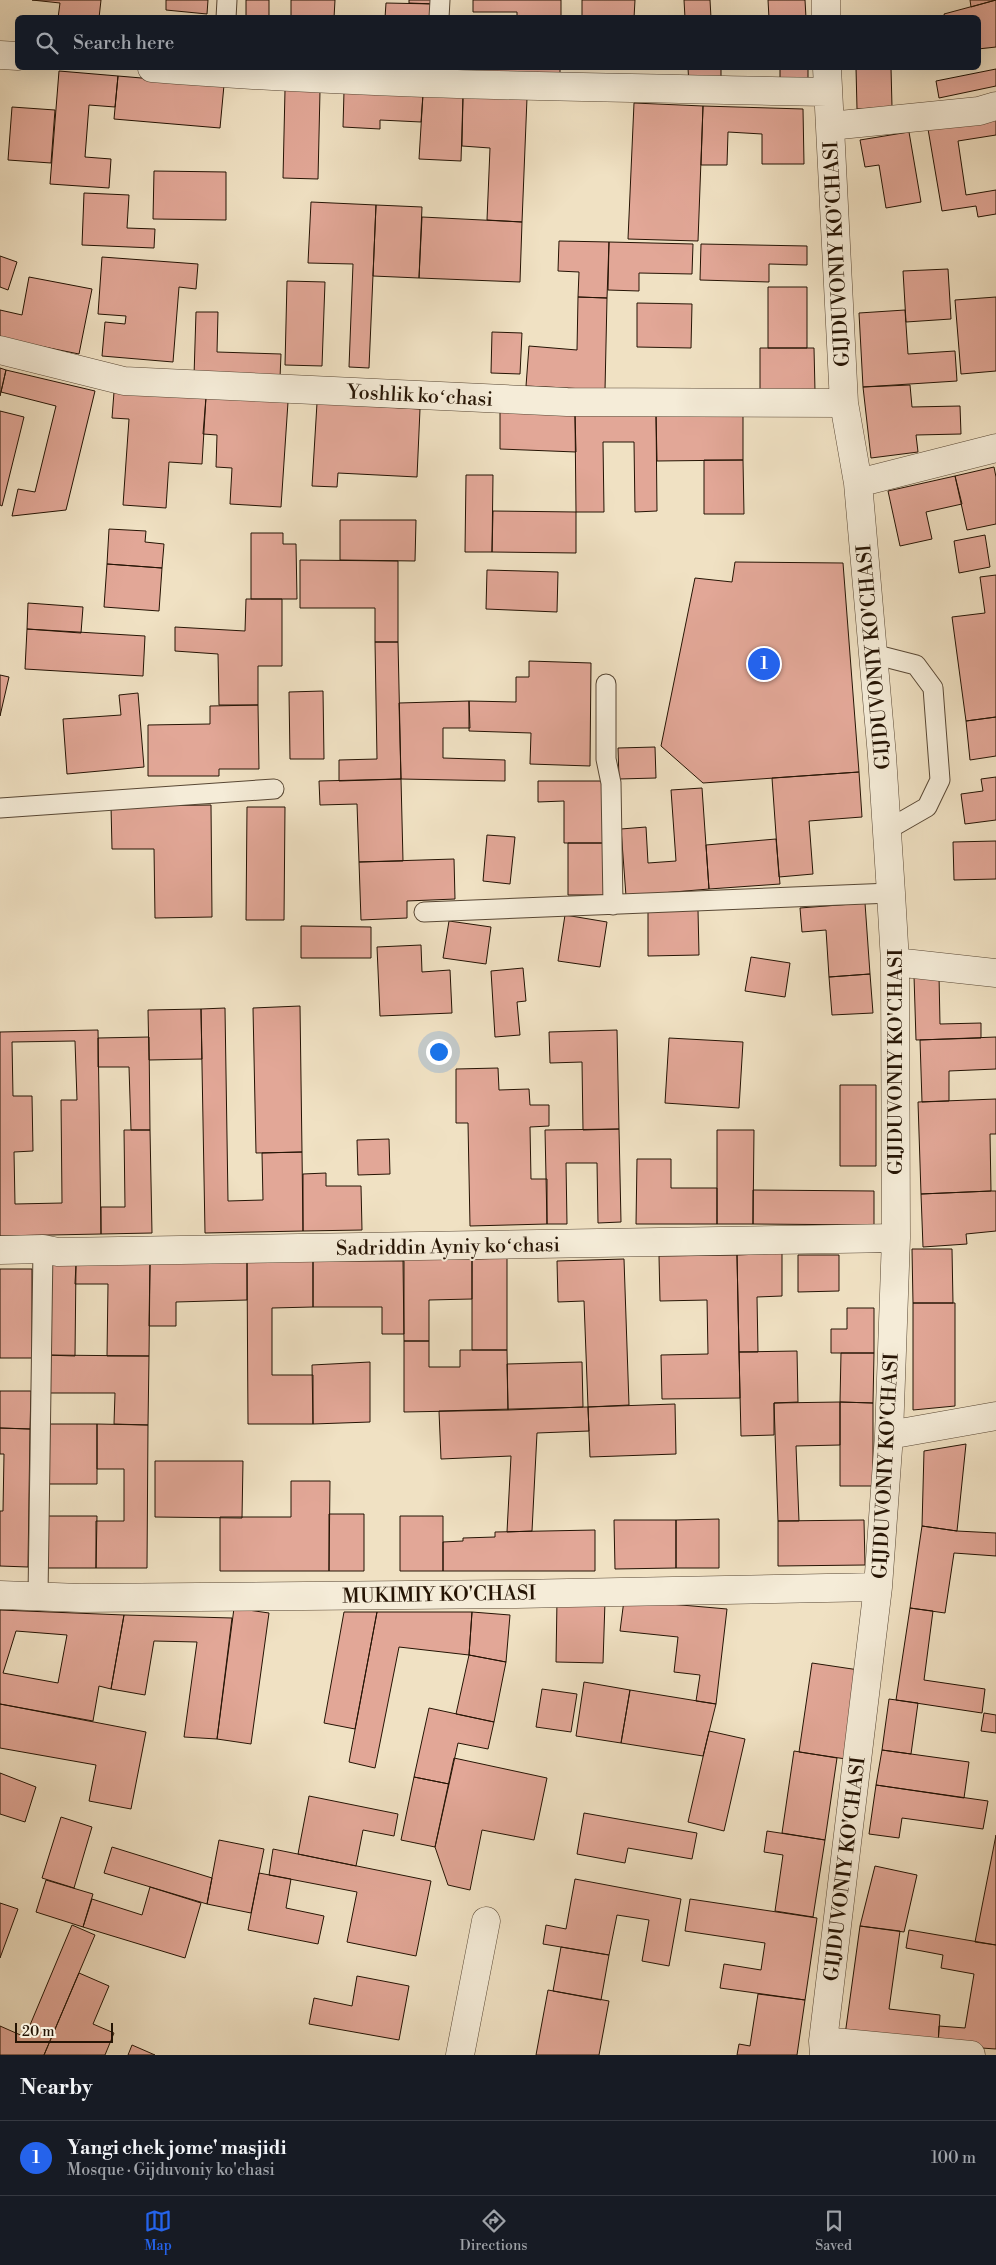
<!DOCTYPE html>
<meta charset="utf-8">
<style>
:root{--surface:#171b24;--page:#20242c;--text:#f1f3f6;--muted:#9ea1a6;--line:#363941;--accent:#2563eb}
body{margin:0;font-family:"Libre Bodoni",serif;background:var(--page);color:var(--text)}
.scale{position:absolute;left:15px;bottom:12px;width:98px;box-sizing:border-box;padding-left:5px;border:2px solid #251404;border-top:0;font-size:14px;line-height:18px;white-space:nowrap;color:#251404;-webkit-text-stroke:4px #f5ecd8;paint-order:stroke}
.you{position:absolute;left:438px;top:1051px;width:18px;height:18px;margin:-12px;border:4px solid #fff;border-radius:50%;background:#1a73e8;box-shadow:0 0 0 8px #1a73e833}
.badge{display:grid;place-items:center;width:32px;height:32px;border-radius:50%;background:var(--accent);color:#fff;font-size:16px;font-weight:700}
.pin{position:absolute;translate:-50% -50%;border:2px solid #fff;box-shadow:0 1px 5px #0006}
.list{margin:0;padding:0;list-style:none}
h2{display:flex;justify-content:space-between;align-items:center;height:65px;margin:0;padding:0 20px;font-size:21px}
h2 small{font-size:16px;font-weight:400;color:var(--muted)}
.list li{display:grid;grid-template-columns:32px 1fr auto;gap:15px;align-items:center;box-sizing:border-box;height:75px;padding:0 20px;border-top:1px solid var(--line)}
.list b{display:block;font-size:19px;white-space:nowrap}
.list p{margin:0;font-size:16px;white-space:nowrap;color:var(--muted)}
.list em{font-size:16px;font-style:normal;color:var(--muted)}
.icon{flex:none;width:28px;height:28px;fill:none;stroke:currentColor;stroke-width:2;stroke-linecap:round;stroke-linejoin:round}
.map{position:relative;flex:none;width:996px;height:2055px;overflow:hidden}
.search{position:absolute;background:var(--surface);box-shadow:0 5px 20px #0002;left:15px;right:15px;top:15px;height:55px;display:flex;align-items:center;gap:12px;box-sizing:border-box;padding:0 18px;border-radius:8px;color:var(--muted);font-size:19px}
.sheet{height:140px;background:var(--surface)}
nav{display:flex;justify-content:space-around;align-items:center;box-sizing:border-box;height:70px;border-top:1px solid var(--line);background:var(--surface);font-size:14px;color:var(--muted)}
nav a{display:grid;justify-items:center;gap:2px}
nav .on{color:var(--accent)}
.map>svg:first-child{display:block}
</style>
<div class="map">
<svg width="996" height="2055" viewBox="0 0 996 2055">
<rect width="100%" height="100%" fill="#f0e1c3"/>
<filter id="stains"><feTurbulence type="fractalNoise" baseFrequency=".004" numOctaves="4"/><feColorMatrix values="0 0 0 0 .2 0 0 0 0 .09 0 0 0 0 .02 0 0 0 .5 -.17"/></filter>
<radialGradient id="worn" r=".72"><stop offset=".6" stop-color="#630" stop-opacity="0"/><stop offset="1" stop-color="#630" stop-opacity=".3"/></radialGradient>
<path fill="#e2a797" stroke="#251404" fill-rule="evenodd" d="M32,0H101L99,18H58L60,3Z
M166,0H208L207,14L166,10Z
M246,0H269V18H246Z
M291,0H335L334,18H291Z
M409,0H435V4L409,3Z
M473,0H561V18H517V12H473Z
M582,0H635L634,18H582Z
M684,0H710L711,18H685Z
M768,0H805L806,18H769Z
M970,0H996L971,7Z
M996,0V47L978,49V18H945L944,14Z
M386,3L435,4L434,18H385Z
M452,68H560V77L452,71Z
M688,68H721V85L689,86Z
M780,68H808V83L780,84Z
M856,68H891L892,107L857,109Z
M996,69V86L939,98L936,81Z
M59,71L118,76L115,107L89,105L85,157L111,159L109,188L50,184Z
M118,76L224,85L220,128L114,119Z
M285,90L320,91L318,179L283,178Z
M344,91L423,94L421,122L380,120V129L343,127Z
M423,94L463,96L461,161L419,159Z
M463,96L527,98L522,222L487,220L490,148L462,146Z
M634,103L703,106L698,241L628,239Z
M703,106L803,109L804,164H762V134L728,132L727,165H701Z
M12,107L55,110L51,163L8,160Z
M996,117V135L958,141L966,195L996,190V214L978,217L976,206L942,211L928,129Z
M909,132L921,202L886,208L879,165L865,167L860,140Z
M154,171L226,172V220L153,219Z
M84,193L129,195L127,228L155,229L154,248L82,245Z
M311,202L376,205L369,368L349,367L353,264L308,263Z
M376,205L422,207L419,278L373,276Z
M422,217L522,222L520,282L419,278Z
M559,241L609,242L607,298L578,297L579,272L558,271Z
M609,242L693,244L692,274L639,273V291L608,290Z
M701,244L807,246V265L769,264V282L700,280Z
M0,256L17,262L8,290L0,287Z
M102,257L198,264L196,289L179,287L173,362L102,356L105,322L125,324L126,316L98,314Z
M948,269L951,319L906,322L903,271Z
M29,277L92,289L79,354L0,338V310L22,315Z
M287,281L325,282L322,366L285,365Z
M768,287H807V348H768Z
M578,297L607,298L605,390L526,386L529,346L577,350Z
M996,297V371L961,374L955,300Z
M637,303L692,304L691,348L637,347Z
M905,310L908,354L955,351L957,381L863,387L859,313Z
M196,312H218L217,352L281,354L280,378L194,376Z
M492,332L522,333L520,374L491,373Z
M760,348H814L815,391L760,392Z
M0,368L6,370L0,396Z
M6,370L95,391L66,510L12,516L18,489L35,492L56,406L1,392Z
M910,385L912,407L960,406L961,434L916,435L918,452L871,458L863,387Z
M114,392L206,397L202,464L169,462L166,508L123,505L129,419L112,418Z
M206,397L288,402L281,507L230,504L232,468L216,467L217,435L203,434Z
M317,403L420,409L417,477L338,473L337,487L312,486Z
M0,411L24,417L2,506L0,505Z
M500,411L575,415L576,452L500,449Z
M656,414L657,511L635,512L634,442H603L604,512H576L575,415Z
M656,414H743V460L657,461Z
M704,460H743L744,514H704Z
M994,467L996,477V524L967,530L955,476Z
M466,475H493L492,552H465Z
M955,476L962,504L926,512L932,539L900,546L888,491Z
M493,511L576,512V553L492,552Z
M340,520H416L415,561L340,560Z
M109,529L146,531L145,542L164,544L162,568L107,564Z
M251,533H283V544H296L297,599H251Z
M985,535L990,567L959,573L954,541Z
M300,560L398,561V642H375V608H300Z
M735,562L843,563L859,772L703,783L661,746L695,578L732,582Z
M107,564L162,568L159,611L104,607Z
M487,570L558,572L557,612L486,609Z
M996,575V717L966,721L952,617L985,613L980,577Z
M246,599H282V666H258V705H219L218,654L175,651V627L245,631Z
M28,603L83,607L81,633L27,629Z
M27,629L145,636L143,676L25,669Z
M375,642H398L401,779L339,781V760L377,759Z
M529,661L591,663L590,766L530,764L531,733L469,731V701L516,702V677H529Z
M0,675L9,677L0,716Z
M323,691L324,759H290L289,692Z
M138,693L144,767L67,774L63,719L121,715L119,695Z
M469,701L470,728H443V758L505,760V781L401,779L399,703Z
M258,705L259,769H219V776H148V725L210,724V706Z
M996,717V756L970,760L966,721Z
M655,747L656,778L619,779L618,748Z
M859,772L862,817L809,821L813,874L779,877L772,778Z
M996,777V820L965,824L961,794L983,791L981,779Z
M401,779L403,861L359,862L357,804L320,805L319,781Z
M538,781H604V843H564V801L538,802Z
M702,788L709,889L626,896L621,829L646,827L648,863L676,861L671,790Z
M211,805L212,917L155,918L154,849H112L111,806Z
M247,807H285L284,920H246Z
M487,835L515,837L510,884L483,881Z
M776,839L780,884L709,889L706,845Z
M996,841V879L954,880L953,842Z
M568,843H604V895H568Z
M454,859L455,899L407,901V918L361,920L359,862Z
M865,903L870,974L829,977L826,930L802,932L800,908Z
M698,910L699,955L648,956V912Z
M565,915L607,922L600,967L558,961Z
M449,921L491,927L486,964L443,958Z
M301,926L371,927V958H301Z
M421,945L422,972L450,970L452,1013L380,1016L377,947Z
M751,957L790,963L785,997L745,991Z
M523,968L526,1001L517,1002L520,1035L495,1037L491,971Z
M870,974L873,1013L832,1015L829,977Z
M939,975L940,1024L981,1023V1038L916,1040L914,976Z
M300,1006L302,1152L256,1153L253,1008Z
M225,1008L228,1201L263,1200L262,1153L302,1152L303,1231L205,1233L201,1009Z
M201,1009L202,1059L149,1060L148,1010Z
M98,1030L101,1234L0,1236V1032ZM75,1041L77,1100H61L62,1203L15,1204L14,1152L33,1151L32,1096H13L12,1042Z
M617,1030L619,1129L583,1130L582,1062L550,1063L549,1032Z
M149,1037L150,1130H131L129,1067H98V1038Z
M996,1037V1069L949,1071V1101L922,1102L920,1040Z
M669,1038L743,1042L739,1108L665,1103Z
M498,1068L499,1090L529,1089L530,1105H549V1126L530,1127L531,1179H547V1224L470,1226L468,1123H456V1069Z
M840,1085H876V1166H840Z
M996,1099V1134H990L991,1191L921,1194L918,1102Z
M619,1129L621,1222L598,1223L597,1163H566L567,1224H547L545,1130Z
M124,1130H150L152,1233L101,1234V1207H125Z
M717,1130H754L753,1224H717Z
M389,1139L390,1174L358,1175L357,1140Z
M637,1159H671V1188H717V1224H636Z
M326,1173V1186H361L362,1230L303,1231V1174Z
M753,1190L874,1191V1225L753,1224Z
M991,1191H996V1231L966,1234L967,1244L923,1247L921,1194Z
M912,1249H952L953,1303H913Z
M782,1253V1296L757,1297L758,1352H739L737,1255Z
M737,1255L740,1398L662,1399L661,1355L708,1354L707,1300L660,1301L659,1256Z
M798,1255H839V1291L798,1292Z
M507,1258V1350H472V1259Z
M403,1259H472V1299L429,1300V1341H404Z
M624,1259L629,1405L588,1407L584,1301L558,1302L557,1261Z
M247,1261H313V1307L272,1308V1375H313V1424H248Z
M247,1261V1300L176,1302V1326H149L150,1264Z
M313,1261H404V1334H382V1307H313Z
M46,1263L76,1264L75,1356L45,1355Z
M76,1264H150L149,1356H107L108,1284H75Z
M0,1269H32V1358H0Z
M913,1303H955V1406L913,1410Z
M847,1308H874V1353H831V1329H847Z
M404,1341H429V1367H460V1350H507L508,1410L404,1412Z
M797,1351L798,1402L774,1403V1435L741,1436L739,1352Z
M841,1353H874L873,1403L840,1402Z
M45,1355L149,1356L148,1425L114,1424L115,1393H44Z
M370,1362V1422L313,1424L312,1365Z
M582,1362L583,1407L508,1410L507,1364Z
M0,1391H31L30,1429L0,1428Z
M840,1402L873,1403V1486H840Z
M840,1402V1445L796,1446L799,1521H778L774,1403Z
M675,1404L676,1454L590,1457L588,1407Z
M588,1407L589,1431L537,1433L532,1531L507,1532L511,1456L441,1459L439,1411Z
M43,1424H97V1484H42Z
M97,1424L148,1425L147,1568H96V1521H124V1469H97Z
M0,1428L30,1429L28,1567L0,1566V1511H3L4,1454H0Z
M966,1444L957,1531L922,1526L924,1451Z
M155,1461H243L242,1518L155,1517Z
M291,1481H330L329,1571H220V1517H291Z
M329,1514H364V1571H329Z
M42,1516H97L96,1568H42Z
M400,1516H443V1571H400Z
M719,1519V1568H676V1520Z
M614,1520H676V1568L615,1569Z
M864,1520L865,1565L778,1566V1521Z
M922,1526L957,1531L996,1533V1556L954,1553L945,1613L910,1608Z
M595,1530V1571H443V1542L463,1541V1538L495,1537V1532Z
M557,1600L605,1601L603,1663L556,1662Z
M624,1600L727,1609L716,1704L696,1701L700,1675L674,1672L678,1637L620,1631Z
M234,1608L269,1613L251,1744L217,1739Z
M910,1608L933,1611L924,1680L985,1689L982,1713L896,1700Z
M0,1610L124,1615L111,1689L99,1686L93,1721L0,1704ZM16,1631L67,1635L58,1683L3,1673Z
M344,1612H377L355,1729L324,1723Z
M377,1612H472L469,1655L399,1647L375,1768L349,1762Z
M472,1612L510,1615L506,1662L469,1655Z
M124,1615L232,1618L217,1739L184,1737L197,1642L154,1641L145,1695L111,1689Z
M469,1655L506,1662L494,1722L456,1714Z
M812,1663L859,1670L846,1759L799,1752Z
M584,1682L630,1690L621,1743L576,1736Z
M542,1689L577,1694L571,1732L536,1727Z
M630,1690L716,1704L703,1756L621,1743Z
M889,1699L918,1703L911,1754L882,1750Z
M0,1704L146,1732L131,1809L89,1801L96,1765L0,1748Z
M429,1708L494,1722L488,1749L458,1743L449,1784L414,1777Z
M984,1713L996,1715V1733L981,1731Z
M709,1731L745,1739L724,1831L688,1822Z
M882,1750L969,1762L964,1798L876,1785Z
M794,1751L837,1758L825,1840L782,1833Z
M454,1758L547,1778L534,1840L482,1830L470,1890L448,1885L435,1847Z
M0,1773L36,1787L25,1822L0,1814Z
M414,1777L449,1784L435,1847L401,1840Z
M876,1785L988,1801L983,1829L902,1818L899,1838L869,1834Z
M309,1796L398,1814L394,1836L363,1830L356,1866L298,1854Z
M584,1813L697,1833L692,1859L628,1848L625,1863L577,1854Z
M61,1817L92,1827L74,1888L42,1878Z
M767,1831L825,1840L813,1917L775,1911L783,1855L764,1852Z
M996,1835V1945L975,1942Z
M219,1840L264,1849L251,1913L207,1904Z
M112,1847L212,1878L207,1904L104,1873Z
M273,1849L431,1881L416,1956L347,1942L357,1892L269,1875Z
M875,1866L917,1875L904,1932L860,1926Z
M259,1873L291,1879L286,1908L324,1916L318,1944L248,1930Z
M575,1879L681,1899L669,1966L642,1961L649,1920L617,1915L609,1955L543,1944L546,1925L566,1929Z
M46,1880L93,1894L83,1927L36,1912Z
M150,1887L201,1903L185,1958L83,1927L92,1899L142,1915Z
M690,1899L817,1918L805,2000L720,1988L724,1964L761,1970L765,1943L685,1931Z
M0,1903L18,1909L0,1958Z
M72,1925L95,1935L44,2055H0V2026L25,2037Z
M860,1926L900,1931L889,2009L940,2015L938,2045L845,2035Z
M909,1930L996,1945V2049L938,2045L939,2026L965,2028L974,1974L941,1968L943,1955L906,1948Z
M561,1947L609,1955L601,2000L553,1991Z
M79,1973L109,1986L93,2024L114,2033L105,2055H44Z
M357,1976L409,1986L399,2040L309,2024L314,1998L352,2006Z
M548,1990L609,2001L599,2055H536Z
M758,1994L805,2000L797,2055H737L739,2044L750,2046Z
M132,2045L155,2055H128Z"/>
<g fill="none" stroke-linecap="round" stroke-linejoin="round">
<g stroke="#584734" stroke-width="21">
<path id="service" d="M226,18L227,0
M439,18L440,0
M873,654L916,665L933,688L940,780L927,807L887,830
M606,684V759L611,783L613,905
M0,808L274,789
M424,912L891,893
M38,1596L43,1249"/>
</g>
<g stroke="#584734" stroke-width="29">
<path id="minor" d="M826,0V18
M0,55L18,56
M152,68C376,86 602,87 827,92
M830,126L979,111L996,106
M0,350L124,381L567,402L844,403
M858,483L996,448
M895,962L996,973
M0,1250L43,1249L58,1252L896,1238
M889,1435L996,1416
M0,1595L81,1598L516,1594L878,1587
M823,2041L971,2055
M460,2055L486,1921
M824,2055L823,2041L878,1587L889,1435L896,1238L895,962L891,893L882,756L858,483L844,403L827,68"/>
</g>
<use href="#service" stroke="#f5ecd8" stroke-width="19"/>
<use href="#minor" stroke="#f5ecd8" stroke-width="28"/>
</g>
<g text-anchor="middle" stroke-width="4" stroke-linejoin="round" paint-order="stroke">
<g font-size="20" fill="#251404" stroke="#f5ecd8">
<text transform="translate(836 254) rotate(-93)" y="7">GIJDUVONIY KO'CHASI</text>
<text transform="translate(420 395) rotate(3)" y="7">Yoshlik koʻchasi</text>
<text transform="translate(873 657) rotate(-95)" y="7">GIJDUVONIY KO'CHASI</text>
<text transform="translate(895 1062) rotate(-90)" y="7">GIJDUVONIY KO'CHASI</text>
<text transform="translate(448 1246) rotate(-1)" y="7">Sadriddin Ayniy koʻchasi</text>
<text transform="translate(885 1466) rotate(-87)" y="7">GIJDUVONIY KO'CHASI</text>
<text transform="translate(439 1594) rotate(-1)" y="7">MUKIMIY KO'CHASI</text>
<text transform="translate(844 1869) rotate(-83)" y="7">GIJDUVONIY KO'CHASI</text>
</g>
</g>
<rect width="100%" height="100%" filter="url(#stains)"/>
<rect width="100%" height="100%" fill="url(#worn)"/>
</svg>
<div class="scale">20 m</div>
<div class="you"></div>
<div class="pin badge" style="left:764px;top:664px">1</div>
<div class="search"><svg class="icon" aria-label="search" viewBox="0 0 24 24"><circle cx="10" cy="10" r="6"/><path d="M15 15l6 6"/></svg>Search here</div>
</div>
<section class="sheet">
<h2>Nearby<small></small></h2>
<ul class="list">
<li><span class="badge">1</span><div><b>Yangi chek jome' masjidi</b><p>Mosque · Gijduvoniy ko'chasi</p></div><em>100 m</em></li>
</ul>
</section>
<nav>
<a class="on"><svg class="icon" aria-label="map" viewBox="0 0 24 24"><path d="M3 6l6-2 6 2 6-2v14l-6 2-6-2-6 2zM9 4v14M15 6v14"/></svg>Map</a>
<a><svg class="icon" aria-label="directions" viewBox="0 0 24 24"><path d="M12 3l9 9-9 9-9-9zM9 14v-3h6M13 9l2 2-2 2"/></svg>Directions</a>
<a><svg class="icon" aria-label="saved" viewBox="0 0 24 24"><path d="M7 4h10v16l-5-4-5 4z"/></svg>Saved</a>
</nav>
